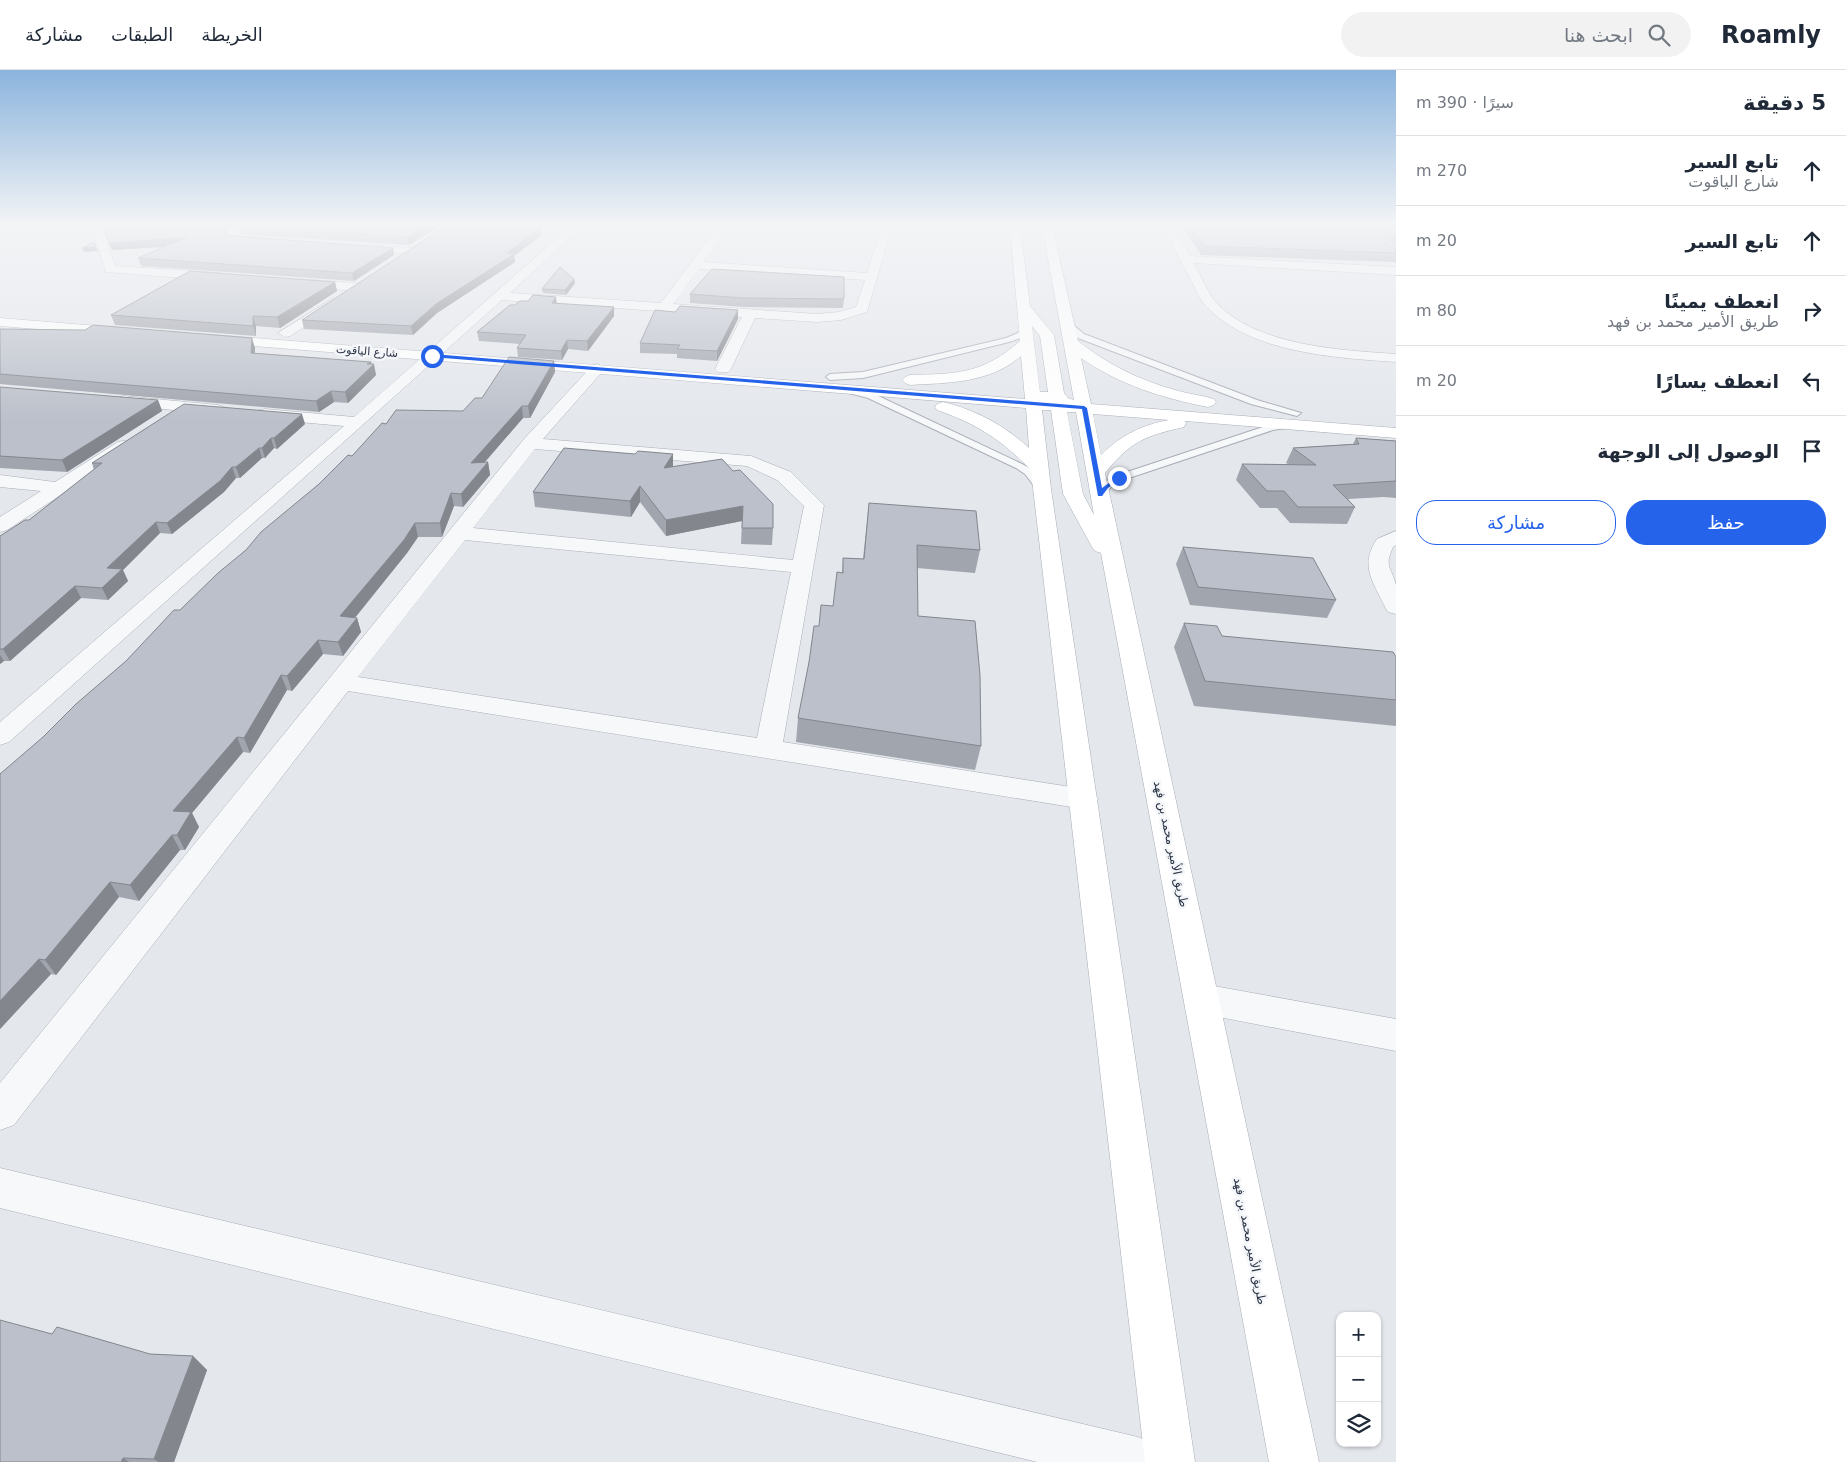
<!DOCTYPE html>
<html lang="ar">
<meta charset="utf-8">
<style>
:root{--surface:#fff;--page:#f2f2f3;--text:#1f2937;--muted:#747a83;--line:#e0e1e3;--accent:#2563eb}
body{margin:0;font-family:"DejaVu Sans","Noto Sans Arabic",sans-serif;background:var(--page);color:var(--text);direction:rtl}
.controls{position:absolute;right:15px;bottom:15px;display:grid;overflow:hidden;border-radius:10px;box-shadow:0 1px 4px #0004}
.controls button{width:45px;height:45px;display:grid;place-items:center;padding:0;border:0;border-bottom:1px solid var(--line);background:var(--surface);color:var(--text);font:25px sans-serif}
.stop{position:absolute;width:15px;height:15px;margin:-11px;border:4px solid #2563eb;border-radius:50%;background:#fff}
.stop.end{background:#2563eb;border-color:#fff;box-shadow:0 1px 5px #0008}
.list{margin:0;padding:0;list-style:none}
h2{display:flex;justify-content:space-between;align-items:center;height:65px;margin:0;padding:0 20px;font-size:21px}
h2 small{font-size:16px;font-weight:400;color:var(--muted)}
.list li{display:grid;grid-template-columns:32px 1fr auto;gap:15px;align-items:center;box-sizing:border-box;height:70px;padding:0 20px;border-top:1px solid var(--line)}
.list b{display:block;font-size:19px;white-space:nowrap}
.list p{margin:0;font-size:16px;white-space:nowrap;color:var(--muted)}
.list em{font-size:16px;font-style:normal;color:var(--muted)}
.actions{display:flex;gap:10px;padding:15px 20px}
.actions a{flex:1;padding:11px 0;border:1px solid var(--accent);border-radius:20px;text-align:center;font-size:18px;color:var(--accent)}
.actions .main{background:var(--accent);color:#fff}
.icon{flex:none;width:28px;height:28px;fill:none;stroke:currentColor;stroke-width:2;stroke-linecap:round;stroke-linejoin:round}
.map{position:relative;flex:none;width:1396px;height:1392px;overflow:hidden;direction:ltr}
header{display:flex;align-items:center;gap:30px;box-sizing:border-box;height:70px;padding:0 25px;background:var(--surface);border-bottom:1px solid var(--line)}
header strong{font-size:24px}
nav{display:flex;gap:28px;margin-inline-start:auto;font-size:18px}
.search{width:350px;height:45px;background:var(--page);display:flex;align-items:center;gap:12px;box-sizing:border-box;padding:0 18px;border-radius:28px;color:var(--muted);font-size:19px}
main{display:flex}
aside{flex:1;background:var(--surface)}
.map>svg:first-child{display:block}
</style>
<header>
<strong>Roamly</strong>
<div class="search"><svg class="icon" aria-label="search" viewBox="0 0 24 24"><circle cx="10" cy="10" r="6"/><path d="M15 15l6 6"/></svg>ابحث هنا</div>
<nav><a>الخريطة</a><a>الطبقات</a><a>مشاركة</a></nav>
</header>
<main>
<aside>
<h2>5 دقيقة<small>سيرًا · 390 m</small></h2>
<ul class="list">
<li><svg class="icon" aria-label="ahead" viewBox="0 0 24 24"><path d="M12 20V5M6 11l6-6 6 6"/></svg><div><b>تابع السير</b><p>شارع الياقوت</p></div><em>270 m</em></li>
<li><svg class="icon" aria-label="ahead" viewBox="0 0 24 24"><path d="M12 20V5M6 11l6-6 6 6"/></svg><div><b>تابع السير</b></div><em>20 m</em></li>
<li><svg class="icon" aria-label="right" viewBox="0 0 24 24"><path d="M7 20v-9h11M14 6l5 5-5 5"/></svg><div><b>انعطف يمينًا</b><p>طريق الأمير محمد بن فهد</p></div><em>80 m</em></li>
<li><svg class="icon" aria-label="left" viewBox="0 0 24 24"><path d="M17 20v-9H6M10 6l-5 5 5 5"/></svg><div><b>انعطف يسارًا</b></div><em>20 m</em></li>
<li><svg class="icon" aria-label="arrive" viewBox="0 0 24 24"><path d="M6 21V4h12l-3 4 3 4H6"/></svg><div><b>الوصول إلى الوجهة</b></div></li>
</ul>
<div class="actions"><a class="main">حفظ</a><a>مشاركة</a></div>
</aside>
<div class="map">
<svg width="1396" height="1392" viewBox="0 0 1396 1392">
<rect width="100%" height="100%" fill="#e4e7ec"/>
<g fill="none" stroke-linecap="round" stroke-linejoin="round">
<g stroke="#a9aeb7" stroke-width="2">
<path id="lane" d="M1066,254H1072L1084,264L1257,330L1301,343L1297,346L1251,334L1078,268L1066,258Z
M1022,258L1029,260L1024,267L1009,272L863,308L830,310L826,307L830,304L863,302L1006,268L1018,263Z
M848,317L874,324L1022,394L1033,400L1047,419L1046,421H1038L1025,404L1016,398L868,328L845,322L844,320Z
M1288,352L1291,353V357L1273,360L1123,410L1110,418L1104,427H1096L1095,425L1102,414L1115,406L1269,355Z"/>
</g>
<g stroke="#a9aeb7" stroke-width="1">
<path id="street" d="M110,156H125L105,166L115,196L222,203L228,207L222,211L106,202L94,164Z
M233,156H246L236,163L239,166L269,168L275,171L269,174L232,171L224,162Z
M571,156H582L510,223L661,233L714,162L659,159L654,156H729L703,192L867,203L882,156H892L867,242L841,250L817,252L755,248L731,299L728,302H718L715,299L742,247L668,242L663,243L658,241L502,230L9,672L0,675V652L344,356L265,349L259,348L257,344L259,340L265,339L354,347ZM699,199L865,210L856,237L839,242L817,244L673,234Z
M1163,156H1173L1190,186L1396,197V205L1194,193C1200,205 1206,219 1214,230C1253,276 1340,280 1396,284V292C1336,288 1249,283 1206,236C1199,229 1196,219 1191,210C1181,192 1172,174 1163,156Z
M1357,156H1368L1396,179V187L1391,186Z
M356,174L412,178L418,181L412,184L352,179L350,177Z
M299,209L356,213L362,217L356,221L295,216L293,213Z
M334,228L341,232L339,235L290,266L285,267L278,263Z
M597,294L602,296L605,299L602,302L543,369L751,386L791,402L824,435L783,672L1084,719L1094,722L1098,729L1094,736L1084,739L348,621L14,1055L0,1060V1013L524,369L592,296ZM535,379L747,396L777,410L804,436L793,490L473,458ZM465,470L791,502L757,668L358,607Z
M124,326L218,335L224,337L226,340L224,343L218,345L118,334L116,331L118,328Z
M124,371L130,372L133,376L130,380L7,460L0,462V447L41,421L0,417V405L55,412L118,372Z
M1396,461V475L1393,477C1384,497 1391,496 1396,515C1396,523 1396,535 1396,544L1388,542L1385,537C1373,512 1359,495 1377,469Z
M1203,914L1396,949V981L1203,944L1191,939L1186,929L1191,919Z
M0,1098L1138,1367L1155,1375L1163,1392H1037L0,1138Z"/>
</g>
<g stroke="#a9aeb7" stroke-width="1">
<path id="secondary" d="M1010,156H1020L1030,236L1054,265L1064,323L1068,328L1074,330L1042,156H1052L1078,271C1107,294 1139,310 1175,320C1188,324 1201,325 1214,329L1216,332L1214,335L1208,337C1162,328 1120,315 1081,288L1091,334L1396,358V368L1185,351L1186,353L1184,357C1145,366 1131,371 1105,403L1319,1392H1269L1101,483L1095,481L1092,477L1063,424L1051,340H1042L1051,419L1195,1392H1145L1031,400C1002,370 977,354 937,340L935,337L937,334L943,332C976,340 1004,355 1029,378L1026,338L216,273L211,272L209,269L211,266L216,265L1025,329L1021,286C991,313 948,313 910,315L905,313L902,310L905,307L910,305C957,304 983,304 1020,271ZM1032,256L1040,266L1048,322H1040ZM1067,342H1076L1094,445L1083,424ZM1093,344L1169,350C1142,355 1121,365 1101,385Z
M0,248L123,258L130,262L123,266L0,256Z"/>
</g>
<use href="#lane" fill="#f7f8fa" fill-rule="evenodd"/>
<use href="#street" fill="#f7f8fa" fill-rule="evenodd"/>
<use href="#secondary" fill="#fff" fill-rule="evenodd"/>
</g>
<path fill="#a1a5ae" d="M230,156L225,160L228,165L234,166L394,185L354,211L141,196L138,188L164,177L112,180Z
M440,156L409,175L240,164L238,157Z
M1182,156H1286L1396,180V192L1201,185Z
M1311,156H1357L1356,158Z
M1371,156H1396V178Z
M542,165L514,186L515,192L437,243L413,265L304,259L302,250Z
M574,209L575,213L566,225L543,223L542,219Z
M335,212L337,221L280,258L256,256V266L115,255L111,245Z
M690,224L844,229L843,238L744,237L690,233Z
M557,233L614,246L588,281L568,279L562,290L518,287L517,278L520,274L479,271L477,262L515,235Z
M738,249L717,291L677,288V284L640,283V273Z
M0,259L255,278V283L371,292L376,305L348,333L334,332L319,342L0,314Z
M554,291L555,302L530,348H523L484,392H488L490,405L463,437L454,436L442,467H418L407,483L355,548H357L361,562L343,586L323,584L292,621L287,620L250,683L243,682L192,743L199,757L185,780H180L139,831L119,827L56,905L51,904L0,959L43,667L126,591L246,480L319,414L352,386L386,354L463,341L482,328Z
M0,317L158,330L162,341L67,402L0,398Z
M305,354L277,379L274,378L265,388H262L240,408H236L224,422L172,464L160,463L123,500L128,511L108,530L81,528L10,591H4L0,594V466L29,450L94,400L92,393Z
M1356,368L1396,371V428L1384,427L1348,429L1355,437L1347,454L1290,453L1277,438H1260L1236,410L1242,394H1288L1286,393L1293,378L1353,374Z
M635,384H673V397L773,458L772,475L741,474L742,451L666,466L640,432L631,447L535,437L533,422Z
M869,433L980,480L975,503L917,498L918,546L981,676L975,700L796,672L798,648L819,556L833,536L842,503L843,488L863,489Z
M1183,477L1336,530L1327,548L1190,535L1176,494Z
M1184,553L1222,566L1396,587V656L1194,636L1174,577Z
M52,1264L150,1284L193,1286L207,1300L174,1392H0Z"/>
<path fill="#83868d" d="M220,156H230L222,162Z
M426,156H440L409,175L407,167Z
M541,157L542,165L514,186L515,192L437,243L413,265L411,256L436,234L507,183Z
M187,167L189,175L112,180L109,173Z
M96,177L98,181L84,182L82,178Z
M393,178L394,185L354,211L352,203Z
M574,209L575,213L566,225L565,220Z
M335,212L337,221L280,258L277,247Z
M556,227L557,236L552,233Z
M614,237V246L588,281L587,271Z
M738,240V249L717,291V281Z
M253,246L256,256V266L253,256Z
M252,268L255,278L254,294L251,283Z
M567,270L568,279L562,290L561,281Z
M554,291L555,302L530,348L528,336Z
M371,292L372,296L374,294L376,305L348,333L345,322L367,294Z
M331,321L334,332L319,342L316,331Z
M158,330L162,341L67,402L62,390Z
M522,336L523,348L473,406L471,393Z
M302,344L305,354L277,379L274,368Z
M271,368L274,378L265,388L262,378Z
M259,378L262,388L240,408L236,397Z
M673,384V400L664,398Z
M488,392L490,405L463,437L461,424Z
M232,397L236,408L224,422L172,464L167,453Z
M640,416V432L631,447L630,431Z
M451,423L454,436L442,467L440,453Z
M743,436L742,451L666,466V450Z
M156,452L160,463L123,500L128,511L108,530L102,518L107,498Z
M415,453L418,467L407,483L344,561L340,546Z
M75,516L81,528L10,591L3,579Z
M357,548L361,562L343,586L338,572Z
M318,570L323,584L292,621L287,606Z
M0,585L4,591L0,594Z
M281,605L287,620L250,683L244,668Z
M237,667L243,682L192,743L199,757L185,780L177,765L173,741Z
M172,765L180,780L139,831L130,815Z
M110,812L119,827L56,905L45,890Z
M39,889L51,904L0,959V931Z
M193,1286L207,1300L174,1392H158L154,1389Z
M123,1388L129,1392H121Z"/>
<path fill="#bbc0ca" stroke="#83868d" d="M118,156H221L228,165L234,166L393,178L352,203L138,188L187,167L109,173L105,162Z
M238,156H426L407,167L238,157Z
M446,156H517L541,157L507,183L514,184L436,234L411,256L302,250Z
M1190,156H1286L1371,160L1396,180V183L1204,176Z
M1385,156H1396V165Z
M94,172L96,177L82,178Z
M560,197L574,209L565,220L542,219Z
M712,199L844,207V229L744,228L690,224Z
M190,201L335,212L277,247L253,246V256L111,245Z
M533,225L556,227L552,233L614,237L587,271L567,270L561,281L517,278L526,265L477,262L510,235H515L520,231H528Z
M680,236L738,240L717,281L677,279L680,275L640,273L655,240L675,242Z
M93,255L252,268L251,283L371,292L367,294H374L345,322L331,321L316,331L0,304V259L85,260Z
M509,287L554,291L528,336H522L471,393L488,392L461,424L451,423L440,453H415L404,470L340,546L357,548L338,572L318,570L287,606L281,605L244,668L237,667L173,741L191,742L177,765H172L130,815L110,812L45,890L39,889L0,931V704L43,667L76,634L126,591L174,540H180L218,503L246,480L261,462L319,414L348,385L352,386L382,353L386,354L396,340L463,341L475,328H482Z
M0,317L158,330L62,390L0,386Z
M184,334L302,344L274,368H271L262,378H259L236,397H232L220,411L167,453L156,452L107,498L122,499L102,518L75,516L3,579H0V466L25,450H29L102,393H92Z
M1356,368L1396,371V411L1333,415L1355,437H1298L1284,421H1267L1242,394L1316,395L1293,378L1359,374Z
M564,378L635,384L638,381L673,384L664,398L722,389L733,401L740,400L773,434V458H742L743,436L666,450L640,416L630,431L533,422Z
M869,433L976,441L980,480L917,475L918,546L975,551L980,605L981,676L798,648L809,592L814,556H819L821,535L833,536L837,502L843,503V488L864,489Z
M1183,477L1313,488L1336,530L1198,517Z
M1184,553L1217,556L1222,566L1393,582L1396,587V630L1205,611Z
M0,1250L52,1264L57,1257L150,1284L193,1286L154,1389L123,1388L121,1392H0Z"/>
<linearGradient id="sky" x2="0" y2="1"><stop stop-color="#8bb4dd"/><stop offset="0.44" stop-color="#f3f4f6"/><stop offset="1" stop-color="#f3f4f6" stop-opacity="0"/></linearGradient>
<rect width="1396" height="351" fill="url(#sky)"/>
<path fill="#2563eb" d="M432,284L1084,336L1087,338L1102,418L1117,407L1121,408L1108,418L1102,426H1098L1082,339L431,287Z"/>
<g text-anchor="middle" stroke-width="5" stroke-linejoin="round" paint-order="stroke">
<g font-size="11" fill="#2b3445" stroke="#f4f6f9">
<text transform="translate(367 281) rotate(4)" y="4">شارع الياقوت</text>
</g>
<g font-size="12" fill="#2b3445" stroke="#f4f6f9">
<text transform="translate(1171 774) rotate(78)" y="4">طريق الأمير محمد بن فهد</text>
<text transform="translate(1250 1171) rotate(79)" y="4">طريق الأمير محمد بن فهد</text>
</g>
</g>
</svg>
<div class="controls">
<button>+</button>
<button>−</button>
<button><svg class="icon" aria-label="layers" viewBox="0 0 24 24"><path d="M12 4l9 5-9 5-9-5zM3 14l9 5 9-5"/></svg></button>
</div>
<div class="stop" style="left:432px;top:286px"></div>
<div class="stop end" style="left:1119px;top:408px"></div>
</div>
</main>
